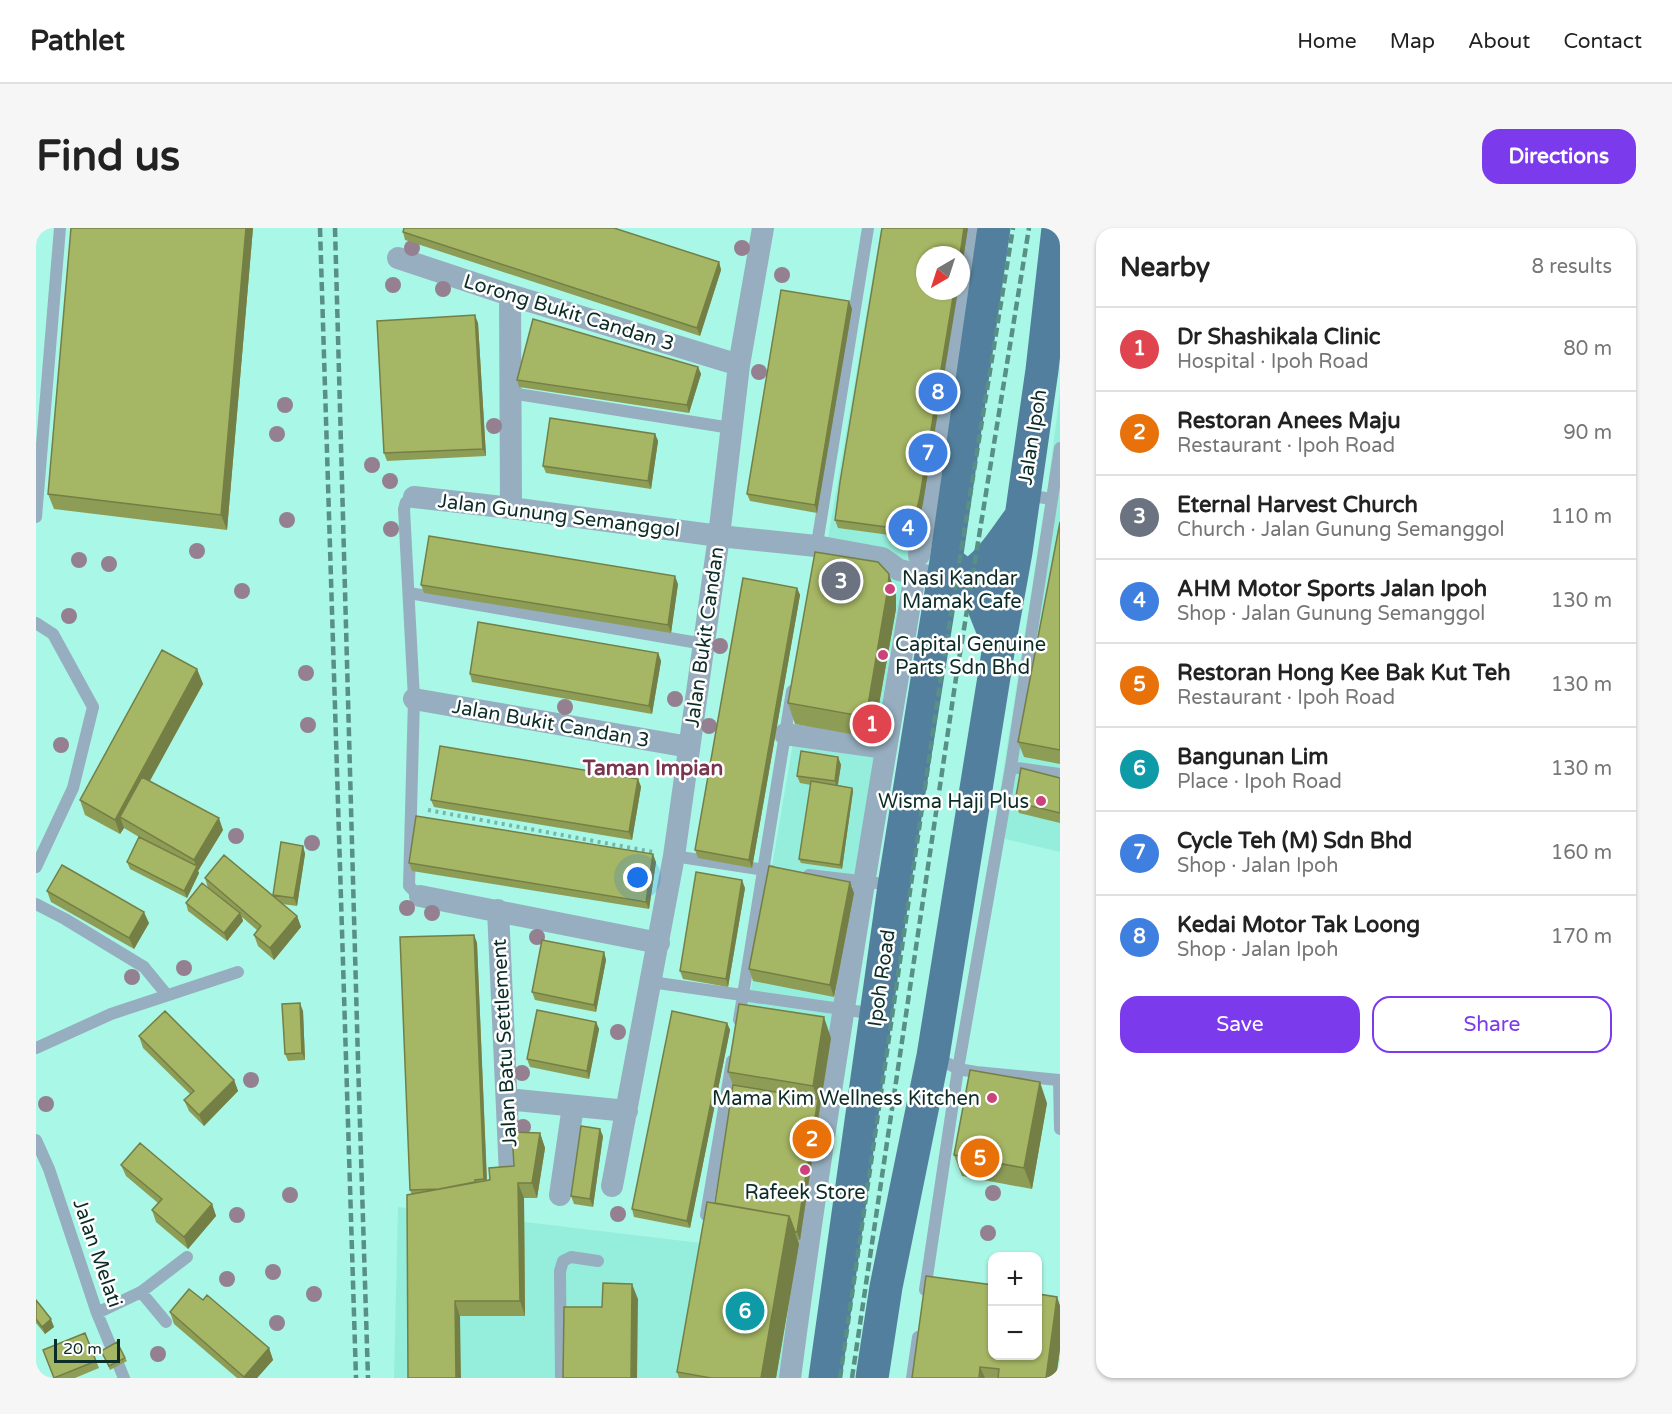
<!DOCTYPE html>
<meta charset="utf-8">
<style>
:root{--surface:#fff;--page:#f6f6f6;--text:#222;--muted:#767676;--line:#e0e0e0;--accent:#7c3aed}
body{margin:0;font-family:"Varela Round",sans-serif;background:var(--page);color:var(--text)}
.controls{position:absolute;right:18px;bottom:18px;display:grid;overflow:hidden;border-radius:12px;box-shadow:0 2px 4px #0004}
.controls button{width:54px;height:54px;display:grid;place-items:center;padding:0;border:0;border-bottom:2px solid var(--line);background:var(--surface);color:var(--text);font:30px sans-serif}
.compass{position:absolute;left:880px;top:18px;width:54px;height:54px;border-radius:50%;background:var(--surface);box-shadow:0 2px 4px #0004;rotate:219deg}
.scale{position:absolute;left:18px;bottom:15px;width:66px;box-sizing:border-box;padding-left:6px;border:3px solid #0c2d27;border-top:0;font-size:16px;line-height:21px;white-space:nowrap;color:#0c2d27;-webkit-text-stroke:4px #fff;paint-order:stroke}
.you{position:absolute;left:602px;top:650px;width:21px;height:21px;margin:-15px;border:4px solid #fff;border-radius:50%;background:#1a73e8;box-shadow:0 0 0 9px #1a73e833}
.badge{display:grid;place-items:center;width:39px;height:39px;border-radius:50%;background:var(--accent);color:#fff;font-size:20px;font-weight:700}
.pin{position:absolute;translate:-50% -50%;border:3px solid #fff;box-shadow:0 2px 6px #0006}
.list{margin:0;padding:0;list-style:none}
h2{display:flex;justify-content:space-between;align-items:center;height:78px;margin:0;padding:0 24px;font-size:26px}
h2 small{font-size:20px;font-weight:400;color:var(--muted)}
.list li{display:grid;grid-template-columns:39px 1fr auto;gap:18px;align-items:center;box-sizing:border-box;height:84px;padding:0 24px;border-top:2px solid var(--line)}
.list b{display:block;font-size:22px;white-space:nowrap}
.list p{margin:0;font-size:20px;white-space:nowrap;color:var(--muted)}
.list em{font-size:20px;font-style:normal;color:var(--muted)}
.actions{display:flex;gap:12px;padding:18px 24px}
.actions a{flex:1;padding:14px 0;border:2px solid var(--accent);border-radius:18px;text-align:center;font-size:21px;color:var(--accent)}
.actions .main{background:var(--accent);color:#fff}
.map{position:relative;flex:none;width:1024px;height:1150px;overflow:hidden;border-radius:18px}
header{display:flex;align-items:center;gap:36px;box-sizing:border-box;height:84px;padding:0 30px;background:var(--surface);border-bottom:2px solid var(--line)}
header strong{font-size:28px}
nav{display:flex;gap:33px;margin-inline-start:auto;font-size:21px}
.intro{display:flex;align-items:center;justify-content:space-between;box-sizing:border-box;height:144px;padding:0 36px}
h1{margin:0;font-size:42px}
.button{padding:15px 27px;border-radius:18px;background:var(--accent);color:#fff;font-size:21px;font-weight:700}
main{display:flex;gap:36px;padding:0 36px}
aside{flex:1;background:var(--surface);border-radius:18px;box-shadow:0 2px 4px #0004}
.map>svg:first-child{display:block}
</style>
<header>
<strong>Pathlet</strong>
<nav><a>Home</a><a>Map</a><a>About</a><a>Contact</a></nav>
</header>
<div class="intro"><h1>Find us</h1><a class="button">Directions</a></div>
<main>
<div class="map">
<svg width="1024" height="1150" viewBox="0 0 1024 1150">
<rect width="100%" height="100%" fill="#a9f7e6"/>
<path fill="#95eedb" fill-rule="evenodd" d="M845,0H940L750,1150H358L362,979L673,1016L712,779ZM889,27H925V63H889Z
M1024,165V624L957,608L1012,258Z"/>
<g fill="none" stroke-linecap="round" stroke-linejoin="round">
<path stroke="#77b7a9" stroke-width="4" stroke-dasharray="3 4.5" stroke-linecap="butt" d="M392,582L617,624"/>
<path stroke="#96aebf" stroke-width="12" d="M475,165L695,200
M378,269L370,274L368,281L378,471L373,658L377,662L384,668
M1016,271L1024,220
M0,289L24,0
M780,322L832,0
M373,365L668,416
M0,395L17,406L57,479L37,560L0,639
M975,539L1024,546
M638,628L735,643
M773,647L857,657
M0,676L29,691L108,739L131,767
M615,754L840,786
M703,792L756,463
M0,820L75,786L202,744
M898,828L922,841L940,844L1023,852L1024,901
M0,912L13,941L61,1085L88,1150
M670,987L696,833
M889,1062L922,841L975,539L1016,271L989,267
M105,1064L130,1094
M61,1085L105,1064L151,1029
M525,1150L524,1043L527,1033L535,1029L562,1033
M876,1150L882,1109"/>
<path stroke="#96aebf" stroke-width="22" d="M362,30L474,67L703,137
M925,62L935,0
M474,67L475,280
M378,269L475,280L683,308L780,318L846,330L863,342L893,348
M883,327L925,63
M378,471L653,519
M749,506L850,520
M384,668L623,715
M462,682L474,947
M471,871L591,883
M576,958L638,628L683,308L703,137L727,0
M524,967L537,878
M754,1150C789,881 835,613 879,346"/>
<path stroke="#527f9d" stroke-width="33" d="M912,334L930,348L942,365L963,418
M906,351C914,350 924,350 931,348C951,340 970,308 983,291
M789,1150L858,658L910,333L958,0
M836,1150L850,1059L897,828L963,418L980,324L1006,142L1022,0"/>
<path stroke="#599085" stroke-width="4.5" stroke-dasharray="9 4.5" stroke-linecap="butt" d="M284,0L320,1150
M299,0L322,833L332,1150
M804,1150L905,448L977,0
M816,1150L920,450L993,0"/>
</g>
<g fill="#948090">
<circle cx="376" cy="20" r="8"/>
<circle cx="706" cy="20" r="8"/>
<circle cx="746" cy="47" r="8"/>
<circle cx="357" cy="57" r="8"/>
<circle cx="407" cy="61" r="8"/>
<circle cx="723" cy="144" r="8"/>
<circle cx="249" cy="177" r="8"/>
<circle cx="458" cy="198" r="8"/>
<circle cx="241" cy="206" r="8"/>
<circle cx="336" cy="237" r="8"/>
<circle cx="354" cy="253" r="8"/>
<circle cx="251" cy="292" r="8"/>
<circle cx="355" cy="301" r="8"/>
<circle cx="161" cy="323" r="8"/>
<circle cx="43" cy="332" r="8"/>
<circle cx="73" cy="336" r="8"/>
<circle cx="206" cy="363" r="8"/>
<circle cx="33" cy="388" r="8"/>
<circle cx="684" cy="418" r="8"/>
<circle cx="270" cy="445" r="8"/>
<circle cx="639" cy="471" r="8"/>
<circle cx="529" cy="479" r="8"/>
<circle cx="272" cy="497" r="8"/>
<circle cx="673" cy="498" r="8"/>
<circle cx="25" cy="517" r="8"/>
<circle cx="200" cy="608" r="8"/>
<circle cx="276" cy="615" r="8"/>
<circle cx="371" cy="680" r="8"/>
<circle cx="396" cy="685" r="8"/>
<circle cx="501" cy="709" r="8"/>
<circle cx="148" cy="740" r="8"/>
<circle cx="96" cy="749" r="8"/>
<circle cx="582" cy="804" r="8"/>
<circle cx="486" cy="845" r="8"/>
<circle cx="215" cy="852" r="8"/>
<circle cx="10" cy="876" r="8"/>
<circle cx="487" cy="899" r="8"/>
<circle cx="957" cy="965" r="8"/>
<circle cx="254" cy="967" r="8"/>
<circle cx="582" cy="986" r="8"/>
<circle cx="201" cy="987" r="8"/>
<circle cx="952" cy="1005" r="8"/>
<circle cx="237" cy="1044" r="8"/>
<circle cx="191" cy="1051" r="8"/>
<circle cx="278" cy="1066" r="8"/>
<circle cx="241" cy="1095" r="8"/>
<circle cx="122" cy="1126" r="8"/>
</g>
<path fill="#8e9d56" d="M35,0H217L191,302L18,281L12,266Z
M932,0L925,45V27L887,275L882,297L868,309L802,300L799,292Z
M367,4L683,34L685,42L664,108L369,12Z
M813,73L816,81L781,285L714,273L711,266Z
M442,95L450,228L351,233L348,225Z
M662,139L665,146L653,185L483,159L481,152Z
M619,206L622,213L615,261L510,245L507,238Z
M1024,294V536L988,529L982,514Z
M642,356L635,405L388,365L385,357Z
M761,360L764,367L716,640L662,630L659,622Z
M860,367V381L837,510L759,496L752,475Z
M622,425L625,433L616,486L436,454L434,446Z
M161,441L167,456L113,553L187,602L162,643L163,645L151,670L94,641L91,634L103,609L88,600L84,606L49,587L44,572Z
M802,529L805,537L802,557L816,560L817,563L806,641L765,635L763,631L775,557L764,555L761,548Z
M1024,550V595L983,585L979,574Z
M602,551L605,559L596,612L398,579L395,572Z
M267,618L269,626L261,678L246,676L261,688L265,699L238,732L222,718L218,707L221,702L206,689L207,693L191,713L152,683L150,675L172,660L169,650L237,668V667Z
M620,634L613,681L376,643L373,635Z
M709,660L692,759L647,751L644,743Z
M11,663L113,695L98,721L15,674Z
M818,665L798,769L717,753L713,741Z
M438,707L441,715L451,952L478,938L504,905L509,920L501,970H488L489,1088H424L374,962Z
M568,724L570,732L560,784L499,772L496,764Z
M267,783L269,832L252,833L249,826Z
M560,794L563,801L553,851L494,839L491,831Z
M691,795L694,802L654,1000L598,989L596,981Z
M103,808L198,852L202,863L168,898L153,883L148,872L154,866L107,820Z
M795,810L764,1012H762L763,1016L740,1150H643L641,1144L679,975L697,857L692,844Z
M1011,875L996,961L926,948L918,927Z
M567,908L557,979L538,976L535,968Z
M85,937L176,976L180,988L152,1021L120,994L116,982L122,975L90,948Z
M1021,1069L1024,1078V1121L1020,1150H876L957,1128Z
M0,1072L18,1099L9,1106L0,1095Z
M167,1072L233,1120L237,1132L221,1150H201L138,1096L134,1084Z
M49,1105L63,1140L39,1150H18Z
M65,1123L89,1130L91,1133L74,1142Z"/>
<path fill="#747f46" d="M210,0H217L191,302L185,287Z
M928,0H932L925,45V27H924Z
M683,34L685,42L664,108L661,100Z
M918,63H922L887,275L882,297L868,309L865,301Z
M813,73L816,81L781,285L779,277Z
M439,87L442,95L450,228L447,221Z
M662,139L665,146L653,185L651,177Z
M619,206L622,213L615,261L612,253Z
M853,346L860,367V381L837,510L830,489Z
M639,348L642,356L635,405L632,397Z
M761,360L764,367L716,640L713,632Z
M622,425L625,433L616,486L613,478Z
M161,441L167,456L92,593L84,589L88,600L84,606L79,592Z
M802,529L805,537L801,561L799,553Z
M602,551L605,559L596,612L593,604Z
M816,560L817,563L806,641L804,637Z
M183,590L187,602L162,643L163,645L151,670L148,663L160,638L158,632Z
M267,618L269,626L261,678L258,670Z
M617,626L620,634L613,681L610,674Z
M706,652L709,660L692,759L690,751Z
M814,654L818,665L798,769L794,757Z
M108,684L113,695L98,721L93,710Z
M204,685L207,693L191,713L188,705Z
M261,688L265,699L238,732L234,720Z
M438,707L441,715L451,959L448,951Z
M568,724L570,732L560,784L558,777Z
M264,775L267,783L269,832L266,825Z
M788,789L795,810L784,878L777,858Z
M560,794L563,801L553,851L551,843Z
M691,795L694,802L654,1000L651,993Z
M198,852L202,863L168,898L163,887Z
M1004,854L1011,875L996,961L988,940Z
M782,871L784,878L764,1012L761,1004Z
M564,901L567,908L557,979L554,971Z
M504,905L509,920L501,970L496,955Z
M482,955L488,970L489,1088L484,1073Z
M176,976L180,988L152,1021L148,1009Z
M753,988L763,1016L740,1150H725Z
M596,1056L602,1071L601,1150H595Z
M1021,1069L1024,1078V1121L1020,1150H1010Z
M419,1073L424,1088L425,1150H420Z
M15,1091L18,1099L9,1106L6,1099Z
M233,1120L237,1132L221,1150H209L208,1149Z
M944,1139L949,1150H943Z"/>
<path fill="#a5b664" stroke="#747f46" stroke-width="1.5" d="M35,0H210L185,287L12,266Z
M368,0H578L683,34L661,100L367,4Z
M846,0H928L924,27H889V63H918L884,268L879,290L865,301L799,292L804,254Z
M745,62L813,73L779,277L711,266Z
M439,87L447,221L348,225L341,93Z
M497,91L662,139L651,177L481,152Z
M514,190L619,206L612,253L507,238Z
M1024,294V522L982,514Z
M393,308L639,348L632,397L385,357Z
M779,324L842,334L853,346L852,360L830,489L752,475Z
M707,350L761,360L713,632L659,622Z
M442,394L622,425L613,478L434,446Z
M126,422L161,441L79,592L44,572Z
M404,518L602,551L593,604L395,572Z
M765,523L802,529L799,553L761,548Z
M985,540L1024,550V585L979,574Z
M106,549L183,590L158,632L84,589Z
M775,553L816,560L804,637L763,631Z
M380,588L617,626L610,674L373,635Z
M103,609L161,638L148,663L91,634Z
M245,614L267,618L258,670L237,667Z
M188,627L261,688L234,720L218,707L225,698L169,650Z
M26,637L108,684L93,710L11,663Z
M733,638L814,654L794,757L713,741Z
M660,644L706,652L690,751L644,743Z
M166,655L204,685L188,705L150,675Z
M438,707L448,951L439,952V954L403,961L374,962L364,709Z
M506,712L568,724L558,777L496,764Z
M264,775L266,825L249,826L246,776Z
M703,776L788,789L777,858L692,844Z
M501,782L560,794L551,843L491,831Z
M129,783L198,852L163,887L148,872L158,863L103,808Z
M636,783L691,795L651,993L596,981Z
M934,842L1004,854L988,940L918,927Z
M697,857L782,871L761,1004H759L753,988L679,975Z
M545,898L564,901L554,971L535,968Z
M476,904L504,905L496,955H482L484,1073H419L420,1150H372L371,967L454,952L453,940L478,938Z
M104,915L176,976L148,1009L116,982L126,971L85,937Z
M671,974L753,988L725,1150H675L641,1144Z
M890,1048L957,1057V1128H1002V1066L1021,1069L1010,1150H962L963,1141L944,1139L943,1150H876Z
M567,1055L596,1056L595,1150H527L528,1079H566Z
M153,1061L167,1072L171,1067L233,1120L208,1149L134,1084Z
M0,1072L15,1091L6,1099L0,1091Z
M49,1105L60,1133L18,1150L7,1122Z
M81,1114L89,1130L73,1138L65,1123Z"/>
<g fill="#cc427b" stroke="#fff" stroke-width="2">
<circle cx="854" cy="361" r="6"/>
<circle cx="847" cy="427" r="6"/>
<circle cx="1005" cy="573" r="6"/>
<circle cx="956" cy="870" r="6"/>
<circle cx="769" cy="942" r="6"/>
</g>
<g text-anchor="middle" stroke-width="5" stroke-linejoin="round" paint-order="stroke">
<g font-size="20" fill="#0c2d27" stroke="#fff">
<text transform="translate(533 84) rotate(17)" y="7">Lorong Bukit Candan 3</text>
<text transform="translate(996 209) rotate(-81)" y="7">Jalan Ipoh</text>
<text transform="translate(523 287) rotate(7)" y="7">Jalan Gunung Semanggol</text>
<text transform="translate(668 409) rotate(-82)" y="7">Jalan Bukit Candan</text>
<text transform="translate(515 495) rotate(10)" y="7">Jalan Bukit Candan 3</text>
<text transform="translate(845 750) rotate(-82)" y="7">Ipoh Road</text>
<text transform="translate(468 815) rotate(-93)" y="7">Jalan Batu Settlement</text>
<text transform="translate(62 1025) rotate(71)" y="7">Jalan Melati</text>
</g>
<g font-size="20" fill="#0c2d27" stroke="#fff" text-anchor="start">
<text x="866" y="357">Nasi Kandar<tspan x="866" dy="23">Mamak Cafe</tspan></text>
<text x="859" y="423">Capital Genuine<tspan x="859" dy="23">Parts Sdn Bhd</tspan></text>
<text x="993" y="580" text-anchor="end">Wisma Haji Plus</text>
<text x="944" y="877" text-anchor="end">Mama Kim Wellness Kitchen</text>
<text x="769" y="971" text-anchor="middle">Rafeek Store</text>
</g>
<g font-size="21" font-weight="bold" fill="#79344e" stroke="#fff">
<text x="617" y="547">Taman Impian</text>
</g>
</g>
</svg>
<div class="controls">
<button>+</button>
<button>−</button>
</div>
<svg class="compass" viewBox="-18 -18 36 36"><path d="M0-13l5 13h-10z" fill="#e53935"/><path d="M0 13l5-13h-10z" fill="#767676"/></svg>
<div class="scale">20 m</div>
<div class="you"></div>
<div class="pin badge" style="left:836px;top:496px;background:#e0444e">1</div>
<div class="pin badge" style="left:776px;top:911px;background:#e8710a">2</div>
<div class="pin badge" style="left:805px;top:353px;background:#6b7280">3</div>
<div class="pin badge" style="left:872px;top:300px;background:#3f7fe0">4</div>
<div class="pin badge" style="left:944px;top:930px;background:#e8710a">5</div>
<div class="pin badge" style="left:709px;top:1083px;background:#0f9aa8">6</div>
<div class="pin badge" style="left:892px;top:225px;background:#3f7fe0">7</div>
<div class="pin badge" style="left:902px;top:164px;background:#3f7fe0">8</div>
</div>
<aside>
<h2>Nearby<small>8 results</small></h2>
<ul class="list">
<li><span class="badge" style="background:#e0444e">1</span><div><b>Dr Shashikala Clinic</b><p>Hospital · Ipoh Road</p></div><em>80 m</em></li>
<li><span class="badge" style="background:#e8710a">2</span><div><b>Restoran Anees Maju</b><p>Restaurant · Ipoh Road</p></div><em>90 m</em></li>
<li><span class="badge" style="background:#6b7280">3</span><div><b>Eternal Harvest Church</b><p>Church · Jalan Gunung Semanggol</p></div><em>110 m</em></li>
<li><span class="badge" style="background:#3f7fe0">4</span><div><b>AHM Motor Sports Jalan Ipoh</b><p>Shop · Jalan Gunung Semanggol</p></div><em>130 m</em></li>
<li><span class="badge" style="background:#e8710a">5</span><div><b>Restoran Hong Kee Bak Kut Teh</b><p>Restaurant · Ipoh Road</p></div><em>130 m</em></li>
<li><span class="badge" style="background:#0f9aa8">6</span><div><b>Bangunan Lim</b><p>Place · Ipoh Road</p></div><em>130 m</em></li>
<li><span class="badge" style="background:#3f7fe0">7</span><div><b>Cycle Teh (M) Sdn Bhd</b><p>Shop · Jalan Ipoh</p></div><em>160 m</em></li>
<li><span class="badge" style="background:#3f7fe0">8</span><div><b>Kedai Motor Tak Loong</b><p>Shop · Jalan Ipoh</p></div><em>170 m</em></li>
</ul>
<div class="actions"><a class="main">Save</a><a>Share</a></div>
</aside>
</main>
